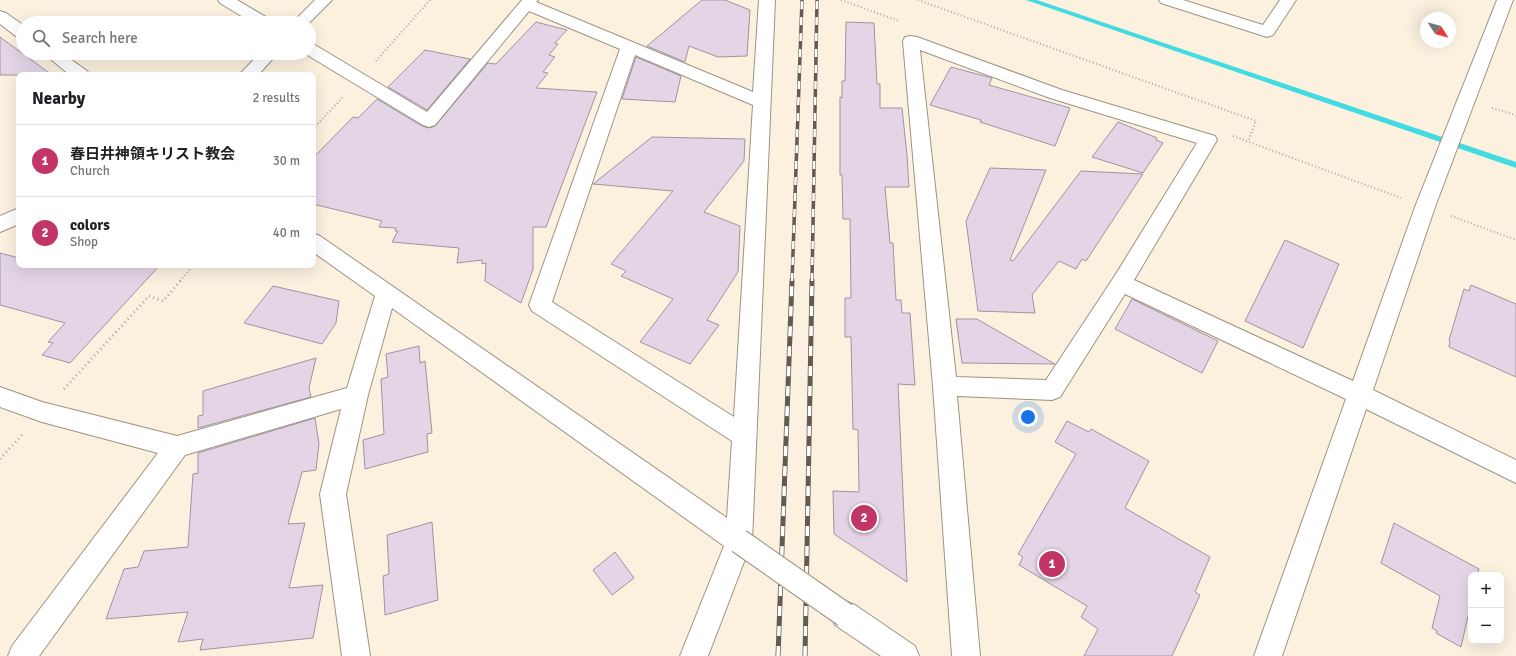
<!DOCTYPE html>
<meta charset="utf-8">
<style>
:root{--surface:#fff;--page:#f2f2f2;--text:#202124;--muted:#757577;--line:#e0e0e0;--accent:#c23567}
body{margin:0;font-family:Signika,"Noto Sans JP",sans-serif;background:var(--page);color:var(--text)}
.controls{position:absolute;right:12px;bottom:12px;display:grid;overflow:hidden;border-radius:8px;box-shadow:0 4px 16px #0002}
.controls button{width:36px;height:36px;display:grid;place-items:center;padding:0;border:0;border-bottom:1px solid var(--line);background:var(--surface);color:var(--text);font:20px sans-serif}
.compass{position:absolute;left:1420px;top:12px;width:36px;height:36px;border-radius:50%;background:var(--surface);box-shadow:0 4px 16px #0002;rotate:126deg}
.you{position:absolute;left:1028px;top:417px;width:14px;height:14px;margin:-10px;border:3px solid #fff;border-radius:50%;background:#1a73e8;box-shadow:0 0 0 6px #1a73e833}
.badge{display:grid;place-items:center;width:26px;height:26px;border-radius:50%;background:var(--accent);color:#fff;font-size:13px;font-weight:700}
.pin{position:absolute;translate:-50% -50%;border:2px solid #fff;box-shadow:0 1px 4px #0006}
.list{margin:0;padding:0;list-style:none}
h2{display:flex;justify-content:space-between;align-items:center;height:52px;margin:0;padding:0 16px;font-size:17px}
h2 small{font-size:13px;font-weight:400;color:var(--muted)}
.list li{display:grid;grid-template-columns:26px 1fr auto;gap:12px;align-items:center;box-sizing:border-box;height:72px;padding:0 16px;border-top:1px solid var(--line)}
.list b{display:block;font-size:15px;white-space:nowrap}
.list p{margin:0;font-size:13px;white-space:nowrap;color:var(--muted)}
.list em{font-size:13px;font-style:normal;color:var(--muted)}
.icon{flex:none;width:22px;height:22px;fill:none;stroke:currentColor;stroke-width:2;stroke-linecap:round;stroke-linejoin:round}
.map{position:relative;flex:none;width:1516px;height:656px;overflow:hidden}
.search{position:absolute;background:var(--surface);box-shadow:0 4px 16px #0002;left:16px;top:16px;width:300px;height:44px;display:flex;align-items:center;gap:10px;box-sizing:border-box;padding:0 14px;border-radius:22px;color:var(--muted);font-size:15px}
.panel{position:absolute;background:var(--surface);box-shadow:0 4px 16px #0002;left:16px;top:72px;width:300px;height:196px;border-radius:8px}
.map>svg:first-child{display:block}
</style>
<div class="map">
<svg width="1516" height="656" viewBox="0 0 1516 656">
<rect width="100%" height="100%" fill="#fcf1df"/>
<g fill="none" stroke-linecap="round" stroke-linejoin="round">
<path fill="#42dbe2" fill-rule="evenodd" d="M1026,0H1037L1516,162V168Z"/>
</g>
<path fill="#e3d5e6" stroke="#9f93a2" d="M702,0H725L750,10L747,56L718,57L689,46L685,62L647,46Z
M536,22L567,30L555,43L558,44L549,55L555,57L543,72L548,73L536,88L597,92L546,227H533V269L521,303L485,281L486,263L482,264V260L457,263L459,248L392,242L398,231H395L396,228L379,227L382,221L313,204V158L353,117L358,118L377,99L422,126L429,128L435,126L488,63L496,64Z
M846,22L874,23L877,84H880V108H902L907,155L909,187H885L890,243H893L896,300H901L902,313H910L915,385L898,384L907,582L834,534L833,491L859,492L858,430L853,429L851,337H845V298H851L850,219H843L842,175H840V97L842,98V81H845Z
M0,37L52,75H0Z
M425,50L470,59L427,110L388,87Z
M636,57L681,76L675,102L622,99Z
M951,67L992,78L989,85L1070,108L1055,146L980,122L981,120L930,105Z
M1118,122L1157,138L1156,140L1163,143L1143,173L1092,157Z
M652,137L745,139L744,161L704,212L740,226L738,272L707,320L719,325L690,364L640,342L673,299L621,276L626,271L611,264L673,191L593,184Z
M990,168L1046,170L1010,260L1013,261L1081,171L1143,174L1086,261L1082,259L1076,269L1059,261L1032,295L1035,313L978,311L966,221Z
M1285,240L1339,264L1303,348L1245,321Z
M0,253L19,258V265H160L70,363L42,355L53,343L48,342L65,323L0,305Z
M1471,285L1516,304V377L1449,347L1450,341L1449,340L1464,289L1469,291Z
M273,286L339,301L336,323L322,344L244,323Z
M1132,299L1218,341L1202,373L1115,329Z
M956,319H977L1055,364L962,363Z
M419,346L420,363L425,361L432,433L427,434L428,452L365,469L363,440L384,434L381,379L388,377L386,354Z
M316,358L309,388L311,397L198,428V416L203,415V391Z
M315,418L319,444L316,470L302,472L288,524L305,523L289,588L323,585L313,638L200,650L203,639L178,642L188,612L106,619L124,569L138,567L144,551L188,547L193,474L198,473V453Z
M1067,421L1089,432L1091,429L1149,461L1125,508L1210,557L1195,592L1200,595L1172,656H1084L1098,629L1081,617L1087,606L1019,565L1023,557L1018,554L1076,454L1055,442Z
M432,522L438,600L385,615L383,576L389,574L387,535Z
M1394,523L1479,569L1477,575H1471V603L1461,647L1436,633L1437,631L1432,628L1440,596L1381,563Z
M615,552L634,578L612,595L593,570Z"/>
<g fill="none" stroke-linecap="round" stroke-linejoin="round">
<g stroke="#9e9383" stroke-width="2">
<path id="minor" d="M218,0H237L271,20L273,23H253L220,3Z
M315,0H332L309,23H292Z
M522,0H538L536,2L753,92L759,0H775L752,541L708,656H680L724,546L392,308L368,395L346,494L370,656H342L320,494L341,409L185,455L39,656H8L12,646L158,453L42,422L0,407V387L42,402L177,436L347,388L375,296L313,252V233L320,236L727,518L732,441L532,311L529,305L620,49L529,11L435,125L429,127L423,125L304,53H309V44L315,45L427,112ZM635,55L753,105L734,417L552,302Z
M1159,0H1183L1263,25L1280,0H1296L1273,35L1267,37L1161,3Z
M1497,0H1513L1435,207L1373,390L1516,460V483L1366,409L1282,656H1254L1346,399L1125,294L1060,397L1052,400L957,396L980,656H952L933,386L903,41L905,37L911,36L917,37L1062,90L1215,136L1217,140L1134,280L1353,381L1415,207ZM920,50L1050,98L1197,143L1114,277L1046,380L956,377Z
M0,11L6,13L23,25V38L17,37L0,24Z
M43,53H62L87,71L90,75H70Z
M260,53H278L258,75H239Z
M19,208V224L0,232V216Z
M845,601L855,605L915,646L919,656H881L835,625L831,615L835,605Z"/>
</g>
<path stroke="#afa799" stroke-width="2" stroke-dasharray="1 2.5" stroke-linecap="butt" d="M841,0L899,21
M918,0L1256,121L1248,141
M376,61L430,0
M1492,108L1516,115
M313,129L343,97
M1233,136L1401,198
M1451,216L1516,240
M180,281L194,265"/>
<path stroke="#afa799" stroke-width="3" stroke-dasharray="1 3.5" stroke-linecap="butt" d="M64,389L149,296L163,301L181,280
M0,459L23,434"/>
<use href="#minor" fill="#fff" fill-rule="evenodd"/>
<g stroke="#615b51" stroke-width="3.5">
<path id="rail-far1" d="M792,281L802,0
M812,281L817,0"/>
</g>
<g stroke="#615b51" stroke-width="5">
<path id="rail" d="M778,656L792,280
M805,656L812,280"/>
</g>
<use href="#rail-far1" stroke="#fff" stroke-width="2.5" stroke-dasharray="8" stroke-linecap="butt"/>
<use href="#rail" stroke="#fff" stroke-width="3.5" stroke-dasharray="10" stroke-linecap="butt"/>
<g stroke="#9e9383" stroke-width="26" stroke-linecap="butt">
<path id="minor-bridge" d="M739,541L845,615"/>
</g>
<use href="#minor-bridge" stroke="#fff" stroke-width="24"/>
</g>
</svg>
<div class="controls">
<button>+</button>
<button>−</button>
</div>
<svg class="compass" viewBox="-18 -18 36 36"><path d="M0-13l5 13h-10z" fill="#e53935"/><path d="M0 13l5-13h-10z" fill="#757577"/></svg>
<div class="you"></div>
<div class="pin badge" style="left:1052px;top:564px">1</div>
<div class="pin badge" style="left:864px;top:518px">2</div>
<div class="search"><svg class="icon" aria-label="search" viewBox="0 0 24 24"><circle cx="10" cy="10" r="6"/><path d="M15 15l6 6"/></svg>Search here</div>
<section class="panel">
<h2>Nearby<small>2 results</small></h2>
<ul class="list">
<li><span class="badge">1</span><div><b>春日井神領キリスト教会</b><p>Church</p></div><em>30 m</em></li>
<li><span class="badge">2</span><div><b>colors</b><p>Shop</p></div><em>40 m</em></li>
</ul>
</section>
</div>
